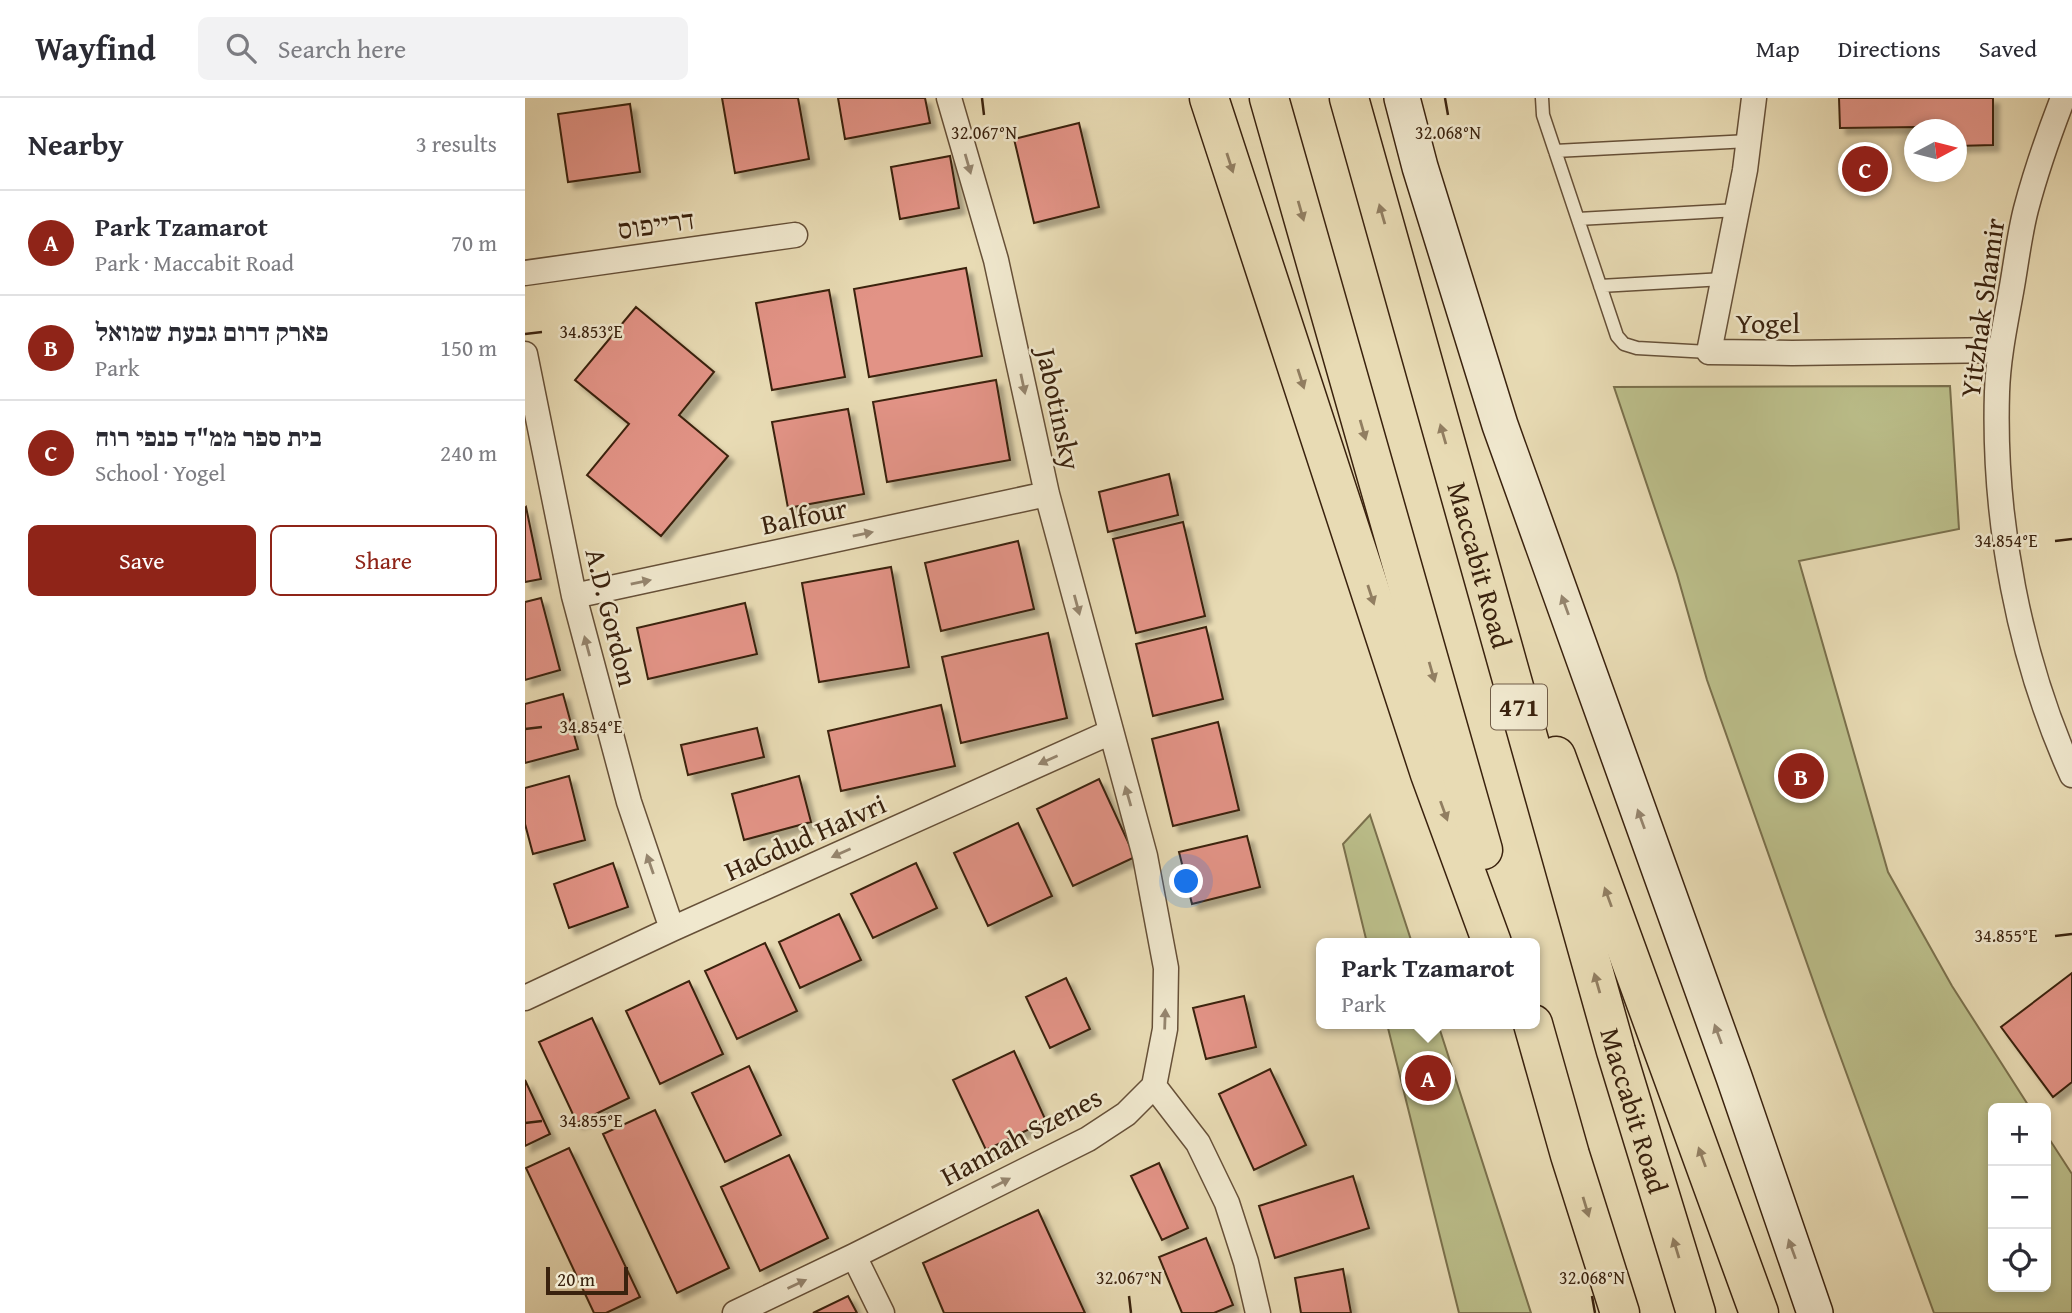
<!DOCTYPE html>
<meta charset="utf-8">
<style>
:root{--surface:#fff;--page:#f2f2f3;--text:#2b2b33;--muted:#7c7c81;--line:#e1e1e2;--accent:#8f2418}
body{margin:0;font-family:"Gentium Book Plus","Frank Ruhl Libre",serif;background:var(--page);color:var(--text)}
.controls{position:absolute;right:21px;bottom:21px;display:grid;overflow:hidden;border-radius:10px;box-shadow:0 4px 10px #0003}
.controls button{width:63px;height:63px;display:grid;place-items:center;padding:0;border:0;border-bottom:2px solid var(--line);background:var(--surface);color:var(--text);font:35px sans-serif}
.compass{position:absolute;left:1379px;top:21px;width:63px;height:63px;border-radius:50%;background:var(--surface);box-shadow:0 4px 10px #0003;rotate:83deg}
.scale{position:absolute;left:21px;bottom:18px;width:82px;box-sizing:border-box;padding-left:7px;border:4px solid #3a220e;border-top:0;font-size:19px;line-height:24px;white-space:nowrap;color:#3a220e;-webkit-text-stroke:5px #f0e8ce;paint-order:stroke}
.you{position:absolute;left:662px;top:784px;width:24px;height:24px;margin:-18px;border:5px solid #fff;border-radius:50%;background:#1a73e8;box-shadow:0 0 0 10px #1a73e833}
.badge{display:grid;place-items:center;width:46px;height:46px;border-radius:50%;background:var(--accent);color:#fff;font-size:23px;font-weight:700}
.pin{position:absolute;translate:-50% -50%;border:4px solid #fff;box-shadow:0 2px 7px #0006}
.popup{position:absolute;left:791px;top:840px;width:224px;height:91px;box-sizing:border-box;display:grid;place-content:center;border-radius:10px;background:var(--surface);filter:drop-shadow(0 2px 5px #0005);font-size:23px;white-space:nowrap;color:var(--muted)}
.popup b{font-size:26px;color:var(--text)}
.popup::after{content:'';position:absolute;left:50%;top:100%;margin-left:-14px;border:14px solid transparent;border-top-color:var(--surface)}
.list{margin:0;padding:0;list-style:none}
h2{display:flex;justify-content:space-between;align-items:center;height:91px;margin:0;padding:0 28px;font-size:30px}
h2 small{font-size:23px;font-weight:400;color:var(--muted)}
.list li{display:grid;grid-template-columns:46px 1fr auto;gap:21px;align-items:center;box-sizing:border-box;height:105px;padding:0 28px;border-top:2px solid var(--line)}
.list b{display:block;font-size:26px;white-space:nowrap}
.list p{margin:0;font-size:23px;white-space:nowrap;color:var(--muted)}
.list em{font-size:23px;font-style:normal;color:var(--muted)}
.actions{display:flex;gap:14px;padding:21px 28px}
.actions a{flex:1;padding:16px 0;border:2px solid var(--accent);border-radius:10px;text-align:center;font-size:24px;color:var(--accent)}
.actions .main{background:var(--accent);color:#fff}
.icon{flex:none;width:38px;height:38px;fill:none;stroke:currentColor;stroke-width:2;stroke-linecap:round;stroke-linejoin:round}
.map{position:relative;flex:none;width:1547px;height:1215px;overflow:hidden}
header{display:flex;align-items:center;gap:42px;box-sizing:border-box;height:98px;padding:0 35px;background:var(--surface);border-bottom:2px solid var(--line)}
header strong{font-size:33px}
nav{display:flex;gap:38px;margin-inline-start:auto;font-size:24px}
.search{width:490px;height:63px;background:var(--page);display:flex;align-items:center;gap:18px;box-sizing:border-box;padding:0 24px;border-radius:10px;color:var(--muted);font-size:26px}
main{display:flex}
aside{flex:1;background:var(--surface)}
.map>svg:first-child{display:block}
</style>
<header>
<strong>Wayfind</strong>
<div class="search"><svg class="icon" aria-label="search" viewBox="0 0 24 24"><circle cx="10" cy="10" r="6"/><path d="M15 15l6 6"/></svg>Search here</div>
<nav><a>Map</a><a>Directions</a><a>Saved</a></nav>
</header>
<main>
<aside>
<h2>Nearby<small>3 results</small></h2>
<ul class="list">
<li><span class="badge">A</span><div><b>Park Tzamarot</b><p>Park · Maccabit Road</p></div><em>70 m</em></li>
<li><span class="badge">B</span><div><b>פארק דרום גבעת שמואל</b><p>Park</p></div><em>150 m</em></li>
<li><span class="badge">C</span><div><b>בית ספר ממ&quot;ד כנפי רוח</b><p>School · Yogel</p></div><em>240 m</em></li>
</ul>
<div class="actions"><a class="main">Save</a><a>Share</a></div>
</aside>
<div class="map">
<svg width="1547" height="1215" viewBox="0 0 1547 1215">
<defs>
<filter id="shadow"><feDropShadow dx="6" dy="6" stdDeviation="2" flood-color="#0004"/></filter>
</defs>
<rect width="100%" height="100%" fill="#e8dbb4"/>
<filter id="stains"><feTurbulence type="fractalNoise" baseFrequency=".00286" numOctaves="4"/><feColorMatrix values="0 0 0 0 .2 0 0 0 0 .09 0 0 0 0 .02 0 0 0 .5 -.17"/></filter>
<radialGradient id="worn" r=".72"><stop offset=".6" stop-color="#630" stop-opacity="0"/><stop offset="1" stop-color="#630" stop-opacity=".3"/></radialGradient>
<path fill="#bbbe8a" stroke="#7a704c" stroke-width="2" d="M1425,288L1434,431L1274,463L1363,774L1427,888L1505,1010H1468V1189H1521V1036L1547,1076V1215H1409L1302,922L1182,582L1152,476L1089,289Z
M845,717L887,845H842L818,746Z
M862,926H913L1006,1215H934Z"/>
<path fill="#e29386" stroke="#3a220e" stroke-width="2" filter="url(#shadow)" d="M197,0H273L284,61L210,75Z
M313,0H400L405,25L320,41Z
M1314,0H1468V47L1432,48V32H1394V29L1315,30Z
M105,6L115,74L43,84L33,16Z
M554,25L574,109L509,125L489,41Z
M425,58L434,110L375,121L366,69Z
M441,170L457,258L344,279L329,191Z
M304,192L320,279L247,292L231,205Z
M111,209L189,274L154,317L203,358L136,438L62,377L104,326L50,282Z
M471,282L485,362L362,384L348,304Z
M323,311L339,396L263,410L247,324Z
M644,376L653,417L583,434L574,394Z
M1,409L16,481L0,484V410Z
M658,424L680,518L611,535L588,441Z
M493,443L509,511L416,533L400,465Z
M366,469L384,569L294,584L277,485Z
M16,500L35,572L0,582V504Z
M220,505L232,556L123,581L112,530Z
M681,529L698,601L628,618L611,546Z
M523,535L542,620L436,645L417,559Z
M38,596L53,651L0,665V606Z
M416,607L430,668L316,693L303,633Z
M693,624L714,712L648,728L627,641Z
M232,630L239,659L163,677L156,647Z
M44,678L60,742L8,756L0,726V690Z
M274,678L286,724L219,742L207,696Z
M574,681L610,759L548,788L512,711Z
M493,725L527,798L463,828L429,755Z
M722,738L735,789L667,806L654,754Z
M88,765L103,809L44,830L29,786Z
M391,765L412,810L348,840L326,796Z
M314,816L336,862L275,890L254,844Z
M240,845L272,913L212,941L180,873Z
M1547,875V984L1528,999L1476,929Z
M541,880L565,931L525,950L501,899Z
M164,883L198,956L135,986L101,913Z
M719,898L731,949L681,961L668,910Z
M67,920L104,1000L52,1025L14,944Z
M489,953L521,1023L461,1052L428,982Z
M224,968L256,1037L200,1064L167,995Z
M745,971L781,1047L729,1072L694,996Z
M0,982L25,1036L0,1048Z
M130,1012L204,1170L152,1195L78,1036Z
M44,1050L115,1199L81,1215H69L1,1070Z
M264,1057L303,1140L235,1173L196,1089Z
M634,1065L663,1130L637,1142L606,1078Z
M828,1078L844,1130L750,1160L734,1108Z
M513,1112L560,1215H419L398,1165Z
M681,1140L708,1207L689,1215H657L634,1159Z
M818,1171L826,1215H776L770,1180Z
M323,1198L332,1215H288Z"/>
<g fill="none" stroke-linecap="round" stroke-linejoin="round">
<g stroke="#665038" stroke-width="15">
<path id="service" d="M1017,0L1018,17L1092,238L1099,246L1112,250L1184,254
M1030,53L1224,43
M1053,121L1213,112
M1075,188L1199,181"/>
</g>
<g stroke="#665038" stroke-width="27">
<path id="minor" d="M1229,0L1220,72L1184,254L1267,255L1476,252
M1538,0C1524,36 1511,73 1501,111C1494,138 1491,167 1486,194C1480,227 1473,261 1472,294C1468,422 1494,560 1547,677
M0,175L270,137
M0,256L49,498L104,704L147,831
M49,498L522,396
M0,900L147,831L586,634
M629,988L673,1045L702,1105L721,1164L733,1215
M329,1158L357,1215
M210,1215L329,1158L563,1041L601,1016L629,988L640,931L641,870L620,758L522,396L471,162L424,0"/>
</g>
<g stroke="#3a220e" stroke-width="38">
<path id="secondary" d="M877,0L895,69L975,327L1209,979L1290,1215"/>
</g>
<g stroke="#3a220e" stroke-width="41">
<g id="motorway">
<path d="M684,0L905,676L967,845"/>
<path d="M744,0L958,752"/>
<path id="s1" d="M824,0L1091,953L1171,1215"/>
<path d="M1031,658L1234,1215"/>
<path d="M1008,926L1045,1057L1095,1215"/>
</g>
</g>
<use href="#service" stroke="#f0e8ce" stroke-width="12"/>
<use href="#minor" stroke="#f0e8ce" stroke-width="24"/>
<use href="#secondary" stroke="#f0e8ce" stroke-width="35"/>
<use href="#motorway" stroke="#e8dbb4" stroke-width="38"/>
</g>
<defs><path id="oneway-solid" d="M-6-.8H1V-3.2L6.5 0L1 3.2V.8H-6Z" transform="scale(1.75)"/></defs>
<g fill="#917e61">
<use href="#oneway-solid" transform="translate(705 65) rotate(72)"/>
<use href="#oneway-solid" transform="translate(776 113) rotate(74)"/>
<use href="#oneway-solid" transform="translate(857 116) rotate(-106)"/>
<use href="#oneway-solid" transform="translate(776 281) rotate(72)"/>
<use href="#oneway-solid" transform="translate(838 332) rotate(74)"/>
<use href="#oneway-solid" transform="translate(918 336) rotate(-106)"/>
<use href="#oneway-solid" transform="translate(846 497) rotate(72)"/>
<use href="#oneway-solid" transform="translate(907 574) rotate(74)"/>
<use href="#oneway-solid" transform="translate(919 713) rotate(70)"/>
<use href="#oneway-solid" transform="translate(1083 799) rotate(-110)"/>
<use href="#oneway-solid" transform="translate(1072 885) rotate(-106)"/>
<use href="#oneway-solid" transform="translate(1177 1059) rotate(-110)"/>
<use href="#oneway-solid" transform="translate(1061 1109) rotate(73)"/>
<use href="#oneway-solid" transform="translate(1151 1150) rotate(-107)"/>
</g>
<g fill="#95856e">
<use href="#oneway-solid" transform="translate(443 66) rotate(74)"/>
<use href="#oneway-solid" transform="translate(498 286) rotate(78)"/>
<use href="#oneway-solid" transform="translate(338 436) rotate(-12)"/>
<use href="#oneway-solid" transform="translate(116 484) rotate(-12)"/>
<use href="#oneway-solid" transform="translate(552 507) rotate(75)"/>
<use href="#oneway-solid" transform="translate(1040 507) rotate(-110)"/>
<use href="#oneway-solid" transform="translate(62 548) rotate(-105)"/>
<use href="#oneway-solid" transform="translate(523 662) rotate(156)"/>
<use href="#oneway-solid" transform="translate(603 698) rotate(-106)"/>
<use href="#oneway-solid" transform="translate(1116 721) rotate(-110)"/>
<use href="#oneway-solid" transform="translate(316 755) rotate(156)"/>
<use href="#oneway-solid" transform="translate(125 766) rotate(-109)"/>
<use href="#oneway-solid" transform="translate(640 921) rotate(-88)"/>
<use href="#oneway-solid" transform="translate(1193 936) rotate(-110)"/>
<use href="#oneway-solid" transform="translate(476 1085) rotate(-27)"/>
<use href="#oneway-solid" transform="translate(1267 1151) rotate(-110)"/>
<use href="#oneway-solid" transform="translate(272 1186) rotate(-25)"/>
</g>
<path fill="none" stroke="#3a220e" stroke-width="2.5" d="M457,0L459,17M920,0L923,17M0,236L17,234M1530,443L1547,441M0,631L17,629M1530,838L1547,836M0,1025L17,1023M604,1198L606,1215M1067,1198L1070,1215"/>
<g text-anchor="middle" stroke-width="5" stroke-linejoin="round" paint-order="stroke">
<rect fill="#f0e8ce" stroke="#715d48" stroke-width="2" x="966" y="586.5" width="56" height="45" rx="5"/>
<g font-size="26" font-weight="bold" fill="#3a220e">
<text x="994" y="618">471</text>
</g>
<g font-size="28" fill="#3a220e" stroke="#f0e8ce">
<text transform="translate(131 126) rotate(-8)" y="10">דרייפוס</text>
<text transform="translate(1457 210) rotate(-82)" y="10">Yitzhak Shamir</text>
<text x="1243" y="235">Yogel</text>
<text transform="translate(534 311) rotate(78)" y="10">Jabotinsky</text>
<text transform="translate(279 418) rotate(-12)" y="10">Balfour</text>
<text dy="10" stroke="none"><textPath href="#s1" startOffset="485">Maccabit Road</textPath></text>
<text transform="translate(87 519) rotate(76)" y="10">A.D. Gordon</text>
<text transform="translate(280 739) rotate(-24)" y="10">HaGdud HaIvri</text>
<text dy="10" stroke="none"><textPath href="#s1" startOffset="1052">Maccabit Road</textPath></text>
<text transform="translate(496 1038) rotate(-28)" y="10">Hannah Szenes</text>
</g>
</g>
<g font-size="18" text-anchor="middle" fill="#3a220e" stroke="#f0e8ce" stroke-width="5" stroke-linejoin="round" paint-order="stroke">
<text x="459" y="41">32.067°N</text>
<text x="923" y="41">32.068°N</text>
<text x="66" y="240">34.853°E</text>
<text x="1481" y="449">34.854°E</text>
<text x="66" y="635">34.854°E</text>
<text x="1481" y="844">34.855°E</text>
<text x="66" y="1029">34.855°E</text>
<text x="604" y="1186">32.067°N</text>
<text x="1067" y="1186">32.068°N</text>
</g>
<rect width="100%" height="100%" filter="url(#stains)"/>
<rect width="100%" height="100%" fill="url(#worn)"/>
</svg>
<div class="controls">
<button>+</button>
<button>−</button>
<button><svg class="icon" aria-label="locate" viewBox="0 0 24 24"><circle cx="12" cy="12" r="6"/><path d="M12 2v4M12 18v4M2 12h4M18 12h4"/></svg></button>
</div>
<svg class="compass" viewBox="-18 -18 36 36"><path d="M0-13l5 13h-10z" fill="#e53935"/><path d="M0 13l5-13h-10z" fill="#7c7c81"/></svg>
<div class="scale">20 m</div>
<div class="you"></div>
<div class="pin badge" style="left:903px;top:980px">A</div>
<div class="popup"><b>Park Tzamarot</b>Park</div>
<div class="pin badge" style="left:1276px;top:678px">B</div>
<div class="pin badge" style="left:1340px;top:71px">C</div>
</div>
</main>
